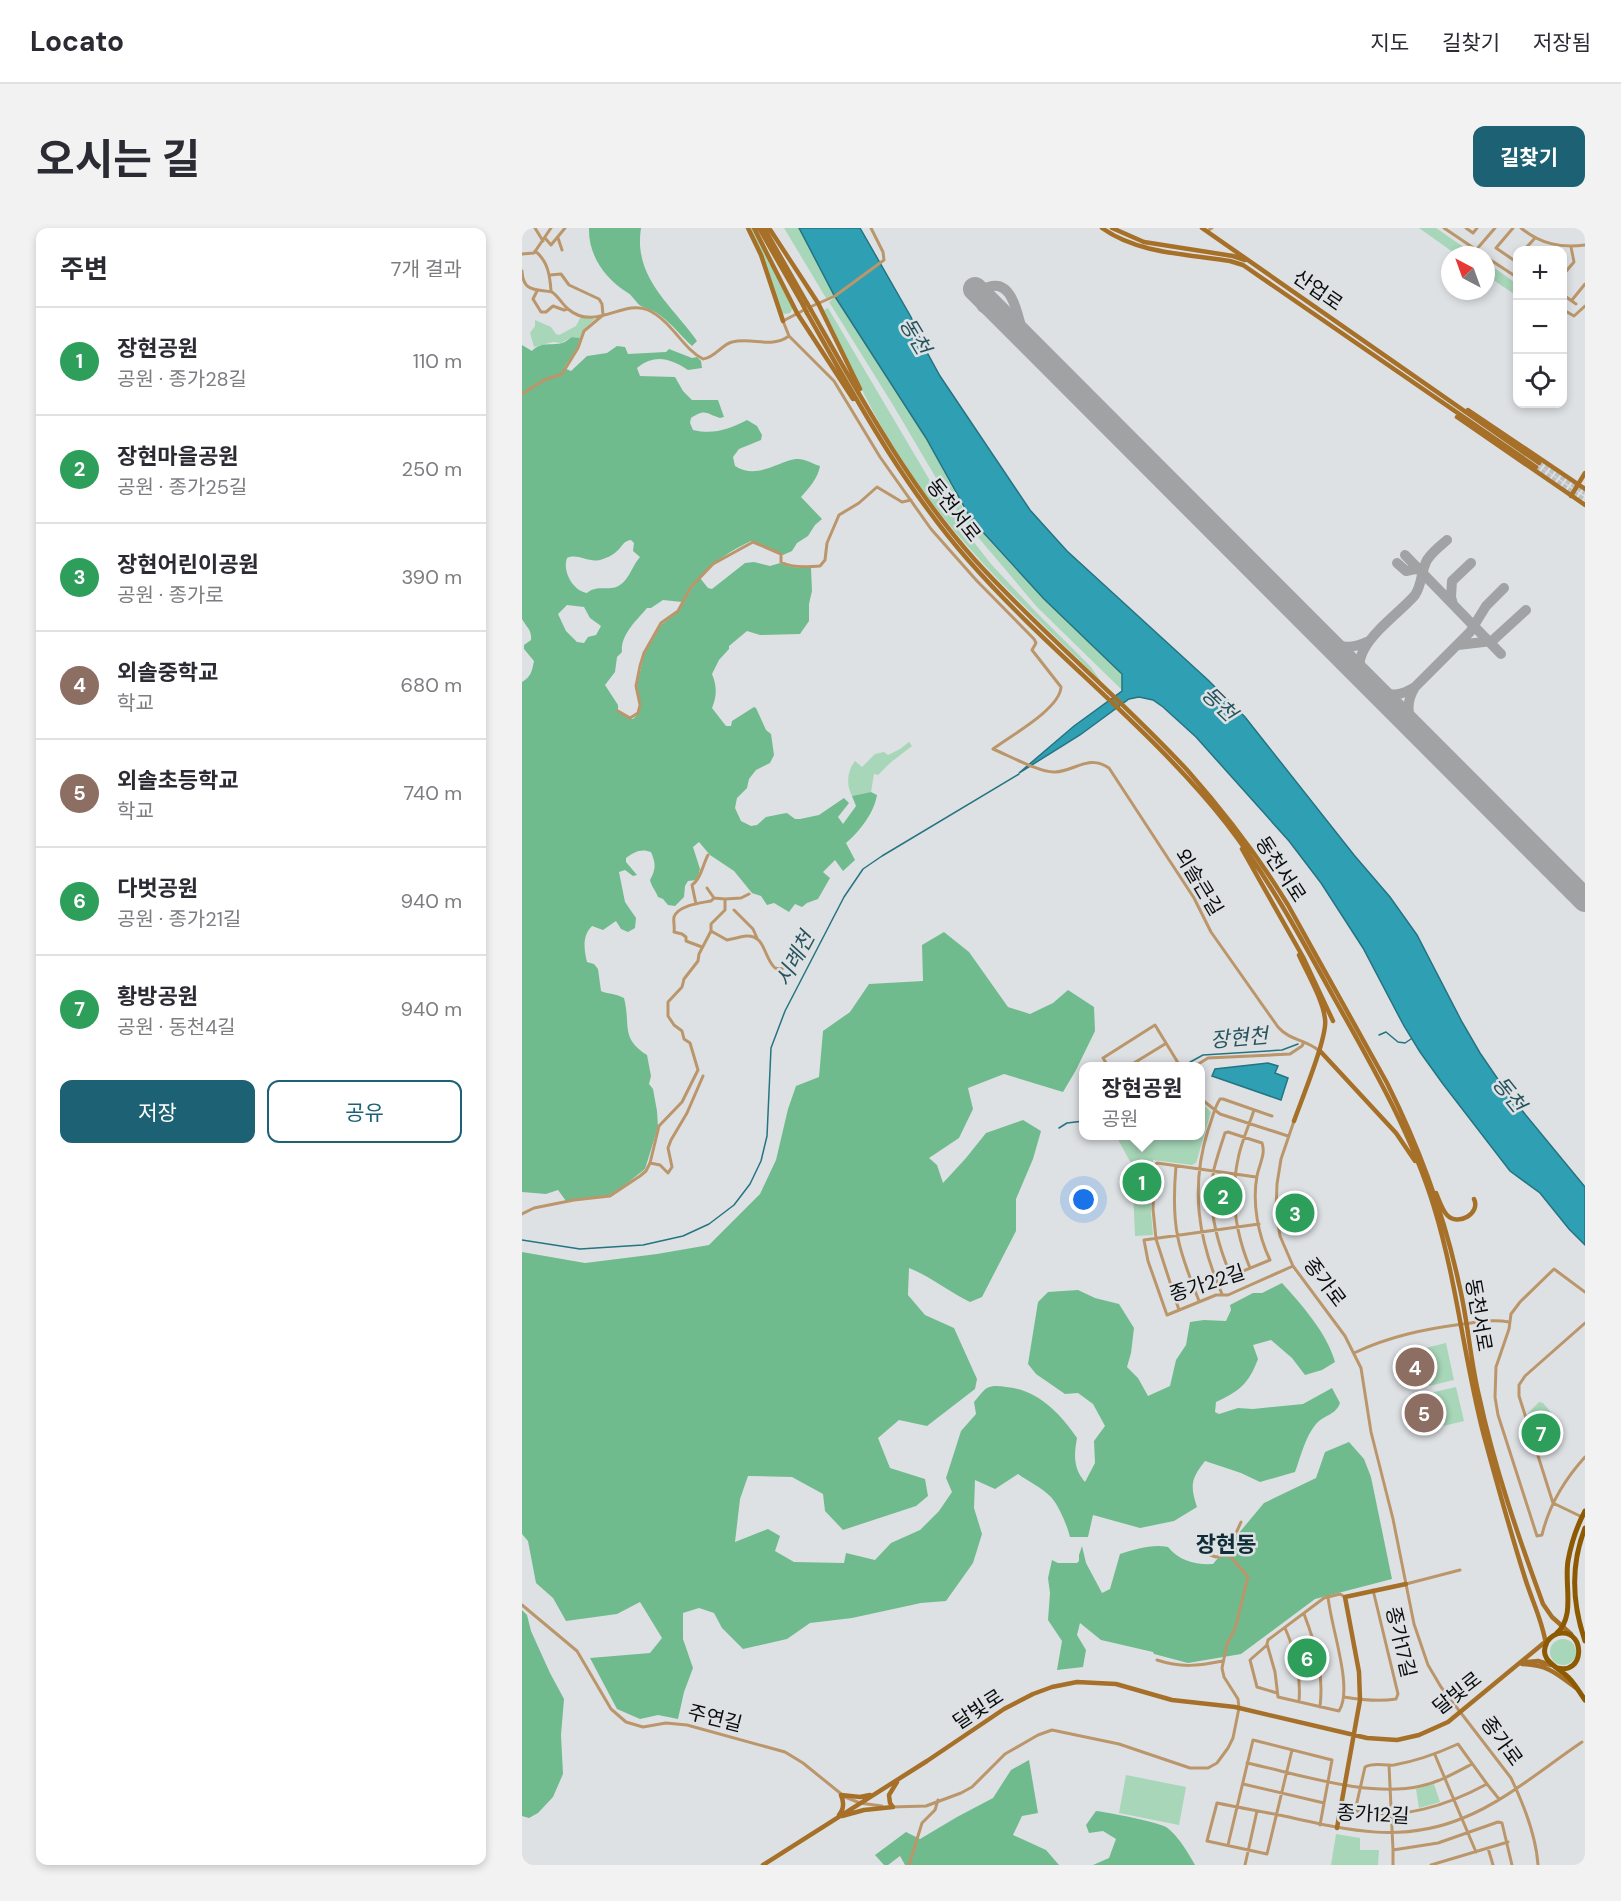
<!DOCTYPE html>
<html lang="ko">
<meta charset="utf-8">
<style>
:root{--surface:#fff;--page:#f2f2f3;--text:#2b2b33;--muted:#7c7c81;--line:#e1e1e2;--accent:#1d6274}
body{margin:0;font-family:"DM Sans","Noto Sans KR",sans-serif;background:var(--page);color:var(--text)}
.controls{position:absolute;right:18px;top:18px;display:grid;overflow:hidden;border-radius:12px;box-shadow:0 3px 9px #0003}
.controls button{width:54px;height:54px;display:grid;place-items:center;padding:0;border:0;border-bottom:2px solid var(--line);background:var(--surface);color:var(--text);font:30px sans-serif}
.compass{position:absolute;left:919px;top:18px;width:54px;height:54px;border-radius:50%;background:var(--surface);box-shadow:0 3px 9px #0003;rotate:319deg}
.you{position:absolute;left:562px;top:972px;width:21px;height:21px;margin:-15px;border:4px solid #fff;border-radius:50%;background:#1a73e8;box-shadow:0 0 0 9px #1a73e833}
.badge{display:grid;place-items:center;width:39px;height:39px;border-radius:50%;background:var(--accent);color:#fff;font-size:20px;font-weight:700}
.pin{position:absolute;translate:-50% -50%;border:3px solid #fff;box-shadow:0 2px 6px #0006}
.popup{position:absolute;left:557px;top:834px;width:126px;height:78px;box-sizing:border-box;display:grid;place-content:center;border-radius:12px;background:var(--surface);filter:drop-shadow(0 2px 4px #0005);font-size:20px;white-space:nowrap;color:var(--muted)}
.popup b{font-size:22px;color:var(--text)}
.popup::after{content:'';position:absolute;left:50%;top:100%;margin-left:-12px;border:12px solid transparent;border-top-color:var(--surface)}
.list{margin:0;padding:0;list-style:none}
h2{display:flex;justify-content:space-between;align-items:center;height:78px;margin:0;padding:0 24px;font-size:26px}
h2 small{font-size:20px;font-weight:400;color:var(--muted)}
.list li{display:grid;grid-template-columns:39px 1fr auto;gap:18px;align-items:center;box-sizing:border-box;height:108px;padding:0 24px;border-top:2px solid var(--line)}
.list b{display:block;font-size:22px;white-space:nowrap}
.list p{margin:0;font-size:20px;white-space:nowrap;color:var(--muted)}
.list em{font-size:20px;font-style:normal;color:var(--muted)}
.actions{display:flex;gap:12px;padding:18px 24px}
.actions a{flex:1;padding:14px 0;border:2px solid var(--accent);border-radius:12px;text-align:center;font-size:21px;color:var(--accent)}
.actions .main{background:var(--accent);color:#fff}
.icon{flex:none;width:33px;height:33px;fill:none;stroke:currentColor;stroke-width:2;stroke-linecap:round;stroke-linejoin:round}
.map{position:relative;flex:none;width:1063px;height:1637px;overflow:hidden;border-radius:12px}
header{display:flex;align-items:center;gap:36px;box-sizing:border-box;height:84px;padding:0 30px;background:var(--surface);border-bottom:2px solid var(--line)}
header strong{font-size:28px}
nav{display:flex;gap:33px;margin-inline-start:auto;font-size:21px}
.intro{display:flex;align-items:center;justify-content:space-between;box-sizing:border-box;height:144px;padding:0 36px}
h1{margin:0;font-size:42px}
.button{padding:15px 27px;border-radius:12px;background:var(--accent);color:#fff;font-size:21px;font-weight:700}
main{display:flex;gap:36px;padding:0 36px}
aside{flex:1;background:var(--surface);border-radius:12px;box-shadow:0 3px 9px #0003}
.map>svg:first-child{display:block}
</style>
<header>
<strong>Locato</strong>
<nav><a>지도</a><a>길찾기</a><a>저장됨</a></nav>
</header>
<div class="intro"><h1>오시는 길</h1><a class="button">길찾기</a></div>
<main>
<aside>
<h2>주변<small>7개 결과</small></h2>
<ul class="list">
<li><span class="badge" style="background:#2e9e5b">1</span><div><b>장현공원</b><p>공원 · 종가28길</p></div><em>110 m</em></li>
<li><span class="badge" style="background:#2e9e5b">2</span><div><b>장현마을공원</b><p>공원 · 종가25길</p></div><em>250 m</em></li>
<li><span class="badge" style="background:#2e9e5b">3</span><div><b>장현어린이공원</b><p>공원 · 종가로</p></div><em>390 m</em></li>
<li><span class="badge" style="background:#8d6e63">4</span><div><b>외솔중학교</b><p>학교</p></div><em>680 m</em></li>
<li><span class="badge" style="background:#8d6e63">5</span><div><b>외솔초등학교</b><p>학교</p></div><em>740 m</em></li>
<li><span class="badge" style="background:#2e9e5b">6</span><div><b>다벗공원</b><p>공원 · 종가21길</p></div><em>940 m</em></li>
<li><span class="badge" style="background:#2e9e5b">7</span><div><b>황방공원</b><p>공원 · 동천4길</p></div><em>940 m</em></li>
</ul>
<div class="actions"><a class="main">저장</a><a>공유</a></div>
</aside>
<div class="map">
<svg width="1063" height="1637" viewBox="0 0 1063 1637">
<rect width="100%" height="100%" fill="#dee1e4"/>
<path fill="#a7d6b8" d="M228,0H230L271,80L268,85L262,86L259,84Z
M262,0H277L312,67L404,210L441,280L469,314L522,371L600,446V462L515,379L439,289L417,255L371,177L307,74L313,69L304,70Z
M897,0H914L953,27H935Z
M964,34L995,56V68L964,47Z
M306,80L420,273L469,336L512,382L568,438L579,453C504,380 425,308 370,217C344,174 324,128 302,82Z
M59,88L73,91L63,100L58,110L50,109L39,115L31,114L12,119L8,105L13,98V92L29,99L34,106L37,107L54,98Z
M387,514L390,518L368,535L356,547L352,546L349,564L330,568C324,557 325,543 333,533L340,539L353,526L362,524L366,527L378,521Z
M679,874L689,884L674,935L670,937L631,932L629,985L631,1007L613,1008L610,937L594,908H678Z
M695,945L708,948L711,951V977L692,978V959Z
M763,967L781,968L785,992L765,996Z
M924,1115L932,1152L907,1158L899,1121Z
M934,1159L942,1193L917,1199L908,1165Z
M1017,1174L1021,1175L1038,1195L1014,1215L1005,1188L1006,1185Z
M1028 1424a13 13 0 1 1 26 0a13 13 0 1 1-26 0Z
M792,1420L798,1446L779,1449L775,1425Z
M604,1547L664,1559L657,1597L597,1585Z
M912,1556L918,1574L897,1580L894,1561Z
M814,1606L838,1610V1622H857L856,1637H809Z"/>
<path fill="#6fbb8e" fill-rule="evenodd" d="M67,0H119C111,50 150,77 175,113L170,118C160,109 151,97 139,88C133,83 126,81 119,78C114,75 111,68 106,65C83,51 66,27 67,0Z
M50,109L58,110L55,120L42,140L49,143L65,128L85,125L95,118L103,119L106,126L144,124L147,121L170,130L175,129L179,133L180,140L166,142C147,130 133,126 115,140L118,148L153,149L161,163L170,172H196L202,189L198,190C184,186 184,180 169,190L168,195L171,202C192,207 207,201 225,192L235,198L240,207L239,212L217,221L211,229L213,238C235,252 254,234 274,231C282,230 291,236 298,238C296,250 287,260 279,269L300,291L293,297L286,308L275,315L270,323L261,327L229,313C199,327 177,345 160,374L141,372L129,380H125C115,392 98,407 100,424L95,429L93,444L83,457L96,477V483L106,490L111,491L117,485L118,476L115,457L122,427L139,397L157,383L169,361L178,350L186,360L190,361L223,335L232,334L248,338L258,335L269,339L289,340L290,363L287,376V393L278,406L238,407L225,403L207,418V421L197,432L190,446C195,458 195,468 190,480L204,498H209L210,493L232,479L234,480L244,502L249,506L252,527L248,535L234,542L227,551L225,560L215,570L213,580L219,593L229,598L235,597L244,589L259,586L265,585L273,591H278L297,587L322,570L327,575L316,589L321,596L334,578L330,568L349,564L355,567C352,585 338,603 324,615L333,632L321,643L313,632L301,644L308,650L296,671L285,675L280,679L273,676L267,684L252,675L245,677L239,668L230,665L212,643L188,627L177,614L171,619L178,641L175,652L166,653L163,658L162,669L153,678L146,677L141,671L136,669C134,663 129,658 128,652C134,641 134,636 129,624C119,620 112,624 104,630V634L115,647L111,648L103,642L97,644L103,674L114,690L113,700L106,704L99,701L94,693L81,702L70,698C60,708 62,721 65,734L72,736L76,741L79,763C85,766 93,765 102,770C109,797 98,810 125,827L129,848L127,856L131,861L135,883L136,899L123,941L99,960L87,967L44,973L36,962L24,966L0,964V454C9,449 10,443 12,433L2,421V417L9,412C10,402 5,400 0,391V117L10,123C19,113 30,118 40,115C44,114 46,111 50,109ZM109,312L112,315L111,323L118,329C110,338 108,350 98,357C88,364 75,356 65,365C51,363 40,343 45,330C56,325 66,335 78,332C84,330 90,328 95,323C101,318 101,313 109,312ZM45,377L62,379L68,390L79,398L74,407L66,409L62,415L55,414L44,403L36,386Z
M422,704L447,724L486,779L508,786L531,775L546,762L572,779L573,803L554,842L541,864L482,846L446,860L451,881L437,910L407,930L415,937L421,955L444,930L464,905L501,892L519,903L511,931L494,971V1003L460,1069L448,1074C427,1064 408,1048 387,1040L386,1067L403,1087L432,1100L455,1151L453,1161L405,1198L377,1192L356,1210L368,1240L403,1251L406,1268L394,1278L321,1302L303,1283L301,1266L270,1249L226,1248L218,1271L213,1314L246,1301L258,1308L253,1323L272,1334L322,1335L324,1325L353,1332L369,1315L398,1302L417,1283L430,1264L424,1250L439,1203L454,1186L452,1174C456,1170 460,1163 465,1160C471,1157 478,1158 484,1159C515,1161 539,1186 555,1210C552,1227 551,1240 563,1254L573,1235L572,1213L583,1198L571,1176L556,1165L543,1166L514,1146L506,1136L516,1074L526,1064L556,1062L573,1070L597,1076L612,1100L609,1125L605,1139L616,1150L626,1168L648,1158L654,1132L664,1117L668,1094L682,1092L704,1093L709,1082L708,1077L731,1065H740L760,1055C780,1077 805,1105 813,1134L800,1142L783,1147L770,1130L749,1112L731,1117L736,1131C727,1155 718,1163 694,1174L693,1184L697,1186L716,1180L731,1181L781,1176L810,1160L818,1175C814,1187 802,1187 794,1196C783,1209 779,1228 773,1244L738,1254L719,1245L683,1233C669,1251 668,1257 675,1279L652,1293L618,1300L571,1287L566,1309H548C545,1297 537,1278 529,1269C520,1260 506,1253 496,1246L473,1261L453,1252L452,1280L460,1306L451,1335L424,1373L399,1375L330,1390L288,1395L265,1411L221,1421L200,1400L192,1385L177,1380L161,1385V1411L171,1440L162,1464L156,1491L136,1487L118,1491L95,1481L68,1430L128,1425L140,1410L118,1374L95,1386L44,1393L31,1370L14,1355L6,1313L0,1306V1024L63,1035L135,1026L187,1017L238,966L254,932L266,881L274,858L297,849L301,803L328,784L347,756L401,753L400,717Z
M827,1214L842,1231L849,1249L870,1351L793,1371L719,1426L666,1435L632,1426L631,1424L579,1412L558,1395L555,1407L564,1422L561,1439L535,1442L540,1413L526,1392L528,1365L526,1350L530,1332L536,1335H555L557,1333V1327L560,1318L564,1335L580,1365L588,1361L598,1326C614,1321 630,1316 646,1319C657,1333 674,1337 691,1336L742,1275L794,1250L803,1224Z
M0,1382L5,1387L9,1403L28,1445L42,1471L39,1507L41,1546L31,1569L16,1585L7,1590L0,1588Z
M507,1532L516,1585L500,1588L491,1607L524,1622L537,1637H383L378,1628L366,1637H362L353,1627L384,1604L398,1611L435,1589L471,1570L489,1542Z
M574,1583C585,1584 635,1594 644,1599C655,1606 667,1626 673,1637H571L587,1630L594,1611L581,1603L567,1605L564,1597Z"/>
<path fill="#2fa0b4" stroke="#247482" stroke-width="1.5" d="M277,0H338L389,89L401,117L418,148L508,282L545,323L686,452L723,489L832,627L868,669L895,707L940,794L958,825L984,863L1063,959V1017L1047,1001L1018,965L988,943L921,856L898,824L882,798L841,720L799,655L767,613L674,509L641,479L631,472L617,469L607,471L558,507L497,545L552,498L600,463V446L522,371L449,291L404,210L312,67Z
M746,835L756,838L753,845L766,850L759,872L690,848L693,841Z"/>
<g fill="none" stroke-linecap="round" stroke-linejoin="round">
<path stroke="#247482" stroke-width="1.5" d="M857,807L864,804L876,814L883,815L889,811
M661,838L681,827L760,822L776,816
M537,900L545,895L562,893
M0,1012L58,1021L121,1017L161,1008L187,996L212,977L228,956L239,933L245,908L249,820L263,783L322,669L341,641L360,628L497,546"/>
<path stroke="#a0a2a4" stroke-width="10" d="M492,99L460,79L456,69C458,63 463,59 470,58C492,54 496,91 501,105C503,109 506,112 509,116
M925,312C918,318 910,324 905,332C899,343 900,357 893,367C874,390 807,431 854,461C868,470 880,467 893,459L948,404L964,378L982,360
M883,327L979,426
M875,335L884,343L893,341L898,342
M931,376L929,369L930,353L949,335
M803,411C819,421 830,421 847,413
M936,417L970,413L1004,382
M892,501C885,485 884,474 893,459"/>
<path stroke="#a0a2a4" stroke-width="24" d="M453,61L1063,672"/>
<path stroke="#bec1c4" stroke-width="4.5" stroke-dasharray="4.5 2" stroke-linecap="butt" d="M1017,235L1063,265
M1014,239L1063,272"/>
<path stroke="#bb966b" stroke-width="3" d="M13,0L21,13
M922,0L962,27
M944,0L951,5L955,0
M991,0L974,20L996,35
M999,0C1019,16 1038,20 1063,17
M685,3L690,0
M23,10L29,17L43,0
M36,10L40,22
M954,22L973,0
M1002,22L1013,10
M13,23C26,33 28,48 29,63
M0,26L12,25L29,0
M964,29L996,50
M0,43C1,65 15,61 30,64C37,69 40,76 46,81C73,104 101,71 126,82C150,93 160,120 181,131C193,130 199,117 210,114C231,109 249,121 267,108
M1040,48L1052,34L1049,19
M15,63L11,71L19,84H24L31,78L42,82L46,81
M1040,66L1054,76
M1050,72L1063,56
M288,79L313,68L362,32L361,24L349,0
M1040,81L1052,88L1063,78
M282,82L261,93L267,108L312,153L358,229L409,301L455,353L512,411L514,415L510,422L539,459C538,481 488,508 471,521C486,527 518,545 533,544C553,543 567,526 587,540L672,670L689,704L756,799C767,812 784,812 796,822
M0,166L22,152L40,146L56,120L62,103L81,87L80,76L77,71L47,57L39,46L28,47
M96,483L108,490L116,485L118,477L114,458L118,438L122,425L139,395L156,383L169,359L191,336L231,314L259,326V334C269,340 287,339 298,338L303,332L305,315L317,287L337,275L355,259L380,274L389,272
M185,660L192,670
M203,671L219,670L227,666
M174,676L170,657C179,651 181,636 186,627
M212,682L231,701L235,710
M189,703L205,712C211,711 217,709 224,708C244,707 241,729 253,740L258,741L272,737
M586,838L581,830L633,797L658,838
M607,838L643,816
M648,838L655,834
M673,838L686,830L768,826L780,818L782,814
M678,870L698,886L766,908
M772,893L759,931L755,956L754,984L758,1008L771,1038L823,1108L839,1140L849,1204L871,1291L892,1396L906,1437L919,1459L989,1550C1002,1577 1014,1607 1016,1637
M706,904L740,915C744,926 737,937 735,948C730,975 736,1007 748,1032L709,1048C695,1015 684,977 692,941C695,929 699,917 703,905Z
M128,935L138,937L146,945L150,939L146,920L149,912L165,885L181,848
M654,938C652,961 651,987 656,1010C660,1031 669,1052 677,1073
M0,986L12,980L52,972L88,968L118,948L124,943L128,935L137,898L160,874L176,842L168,815L162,811L160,803L152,797L146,788V774L160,759L162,751L176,733L177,726L189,703V696L203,682V671L192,670L189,673C179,675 156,677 152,689C151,693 153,699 152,704L160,706L164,709V713L180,719
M737,996L622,1012L626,1033L645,1087L694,1067H706L771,1038
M728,1040C714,1006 708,968 716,931C719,914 727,898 732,882
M1063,1064L1032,1041L998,1074L989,1086L987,1101L974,1139L973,1169L976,1187L1015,1308L1020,1307C1027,1277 1043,1251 1063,1229
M700,1066C676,1011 668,960 686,902C690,892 692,880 698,871H701L750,888
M657,1082L634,1011L631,981L633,937L635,935L734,949
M832,1125C868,1108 903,1101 941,1096C957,1094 971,1091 987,1094
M1060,1289L1031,1275L997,1168V1157L1003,1148L1063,1095
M707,1327L710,1314L719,1294
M884,1356L938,1342
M806,1368C808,1397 832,1460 817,1483L756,1469L753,1444L745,1416L746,1412L802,1370L818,1366L823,1369
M0,1377L55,1423L89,1481L104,1494L121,1499L144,1495L165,1497L263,1524L281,1535L323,1569L338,1575L360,1578
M782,1386C794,1417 802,1445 798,1479
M763,1400C774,1425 779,1447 777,1474
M745,1417L728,1432L735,1459L755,1465
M635,1432C659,1440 676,1438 701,1433
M822,1469C840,1472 857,1474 874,1471L876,1466L851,1362
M936,1516L965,1556C924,1578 881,1592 833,1583L843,1539C852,1534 862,1538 872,1537C895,1533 914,1526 936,1516Z
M770,1522L745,1626L685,1613L695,1575C719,1580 743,1584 767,1589C828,1603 881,1615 941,1590C982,1574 1023,1539 1060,1514
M913,1527L954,1624
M725,1535C777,1546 846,1570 899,1558C917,1554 933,1545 950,1536
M867,1537L871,1622
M721,1556L802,1575
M965,1556L977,1571
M369,1579L404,1578L439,1565L450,1559L483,1526L516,1507L530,1502L597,1516L668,1540H686L695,1535L706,1520L711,1510L717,1480L716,1471L702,1449L700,1440L705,1416L713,1401L726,1349L707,1327L694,1329L688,1327
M706,1617L731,1512L810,1532L798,1597
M966,1620L971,1637
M387,1637L400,1595L413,1582L416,1572
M723,1637L735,1583
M871,1637V1622L916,1615L976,1594L980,1595L990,1637
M909,1637L986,1614"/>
<path stroke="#a67028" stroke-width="4.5" d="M226,0L239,27L261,93
M232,0L275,85L331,171
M237,0L281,77
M242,0L285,75
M247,0L296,75L338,161
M580,0C616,26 666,26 708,33L721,37L1014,239
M590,0L622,14L711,28L723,32
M680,0L1017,235
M289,82C339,170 386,257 453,332C520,406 598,469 666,543C703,585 737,629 766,677L865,855C897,919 922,986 937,1056C946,1093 948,1131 957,1168C972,1238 996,1308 1021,1376L1030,1389L1049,1406
M285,85C334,171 381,258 447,333C528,425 628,499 704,595C746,649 778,708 811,768C849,836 889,904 912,979C935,1054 942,1132 962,1208C975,1255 988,1303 1003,1350C1010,1373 1021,1394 1024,1417
M946,182L1063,261
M935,189L1063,277
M1049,268L1063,245
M720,621L781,729L811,793
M799,824L874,905L893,933
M772,893C779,873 806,808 803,791C801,772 785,745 777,727
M914,965C917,972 920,982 925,987C936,999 959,985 952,971
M1005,1434L1016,1433L1029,1437
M1000,1436C1026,1437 1034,1445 1054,1460
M317,1587C322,1581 322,1574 319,1567L338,1569L348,1567
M320,1588L342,1582L371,1579L368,1575L367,1567L375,1554
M815,1600L838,1472L837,1444L823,1369L884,1356
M241,1637L405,1533L482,1481L511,1466L530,1459L555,1454L594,1456L650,1472L713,1479L845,1510L875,1512L897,1507L926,1494L1023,1414"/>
<path stroke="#8d5901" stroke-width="5" d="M1063,1300C1048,1338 1050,1375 1063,1413
M1034,1406C1054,1389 1042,1357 1046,1333C1049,1316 1055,1298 1063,1283
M1035,1440C1063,1447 1063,1404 1040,1405C1034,1405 1028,1409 1025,1414C1015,1433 1037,1439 1047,1450C1053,1456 1058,1465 1063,1472"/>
<path stroke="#a67028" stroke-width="4.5" d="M285,75L289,82
M281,77L285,85"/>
</g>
<g text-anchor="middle" stroke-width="5" stroke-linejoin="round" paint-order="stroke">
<g font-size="20" fill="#0c0d0e" stroke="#dee1e4">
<text transform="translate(796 62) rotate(35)" y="7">산업로</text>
<text transform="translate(432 282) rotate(52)" y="7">동천서로</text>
<text transform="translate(759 641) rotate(57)" y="7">동천서로</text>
<text transform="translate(677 654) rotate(59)" y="7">외솔큰길</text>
<text transform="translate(803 1054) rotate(53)" y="7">종가로</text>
<text transform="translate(685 1055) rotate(-18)" y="7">종가22길</text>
<text transform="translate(957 1087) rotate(80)" y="7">동천서로</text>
<text transform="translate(879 1414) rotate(77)" y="7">종가17길</text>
<text transform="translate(935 1465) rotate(-38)" y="7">달빛로</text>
<text transform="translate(456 1481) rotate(-33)" y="7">달빛로</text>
<text transform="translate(193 1490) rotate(14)" y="7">주연길</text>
<text transform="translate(980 1513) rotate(54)" y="7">종가로</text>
<text transform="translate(851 1586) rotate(3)" y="7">종가12길</text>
</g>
<g font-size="21" font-style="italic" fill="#26545d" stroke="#dee1e4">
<text transform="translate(393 108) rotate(59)" y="7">동천</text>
<text transform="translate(697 476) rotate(44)" y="7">동천</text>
<text transform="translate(273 731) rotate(-62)" y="7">시례천</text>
<text transform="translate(717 810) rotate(-5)" y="7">장현천</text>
<text transform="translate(987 866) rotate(51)" y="7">동천</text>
</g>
<g font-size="22" font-weight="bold" fill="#0f2e37" stroke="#dee1e4">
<text x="704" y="1324">장현동</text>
</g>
</g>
</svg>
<div class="controls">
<button>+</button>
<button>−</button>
<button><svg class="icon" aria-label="locate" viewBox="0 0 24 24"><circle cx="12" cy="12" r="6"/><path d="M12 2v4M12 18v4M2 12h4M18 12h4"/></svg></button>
</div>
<svg class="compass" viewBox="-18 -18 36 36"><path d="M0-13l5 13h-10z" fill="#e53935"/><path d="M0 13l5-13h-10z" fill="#7c7c81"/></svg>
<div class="you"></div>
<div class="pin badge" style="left:620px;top:954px;background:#2e9e5b">1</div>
<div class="popup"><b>장현공원</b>공원</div>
<div class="pin badge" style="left:701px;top:968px;background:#2e9e5b">2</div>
<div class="pin badge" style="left:773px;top:985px;background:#2e9e5b">3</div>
<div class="pin badge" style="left:893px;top:1139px;background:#8d6e63">4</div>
<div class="pin badge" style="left:902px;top:1185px;background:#8d6e63">5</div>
<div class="pin badge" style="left:785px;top:1430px;background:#2e9e5b">6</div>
<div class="pin badge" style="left:1019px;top:1205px;background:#2e9e5b">7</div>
</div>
</main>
